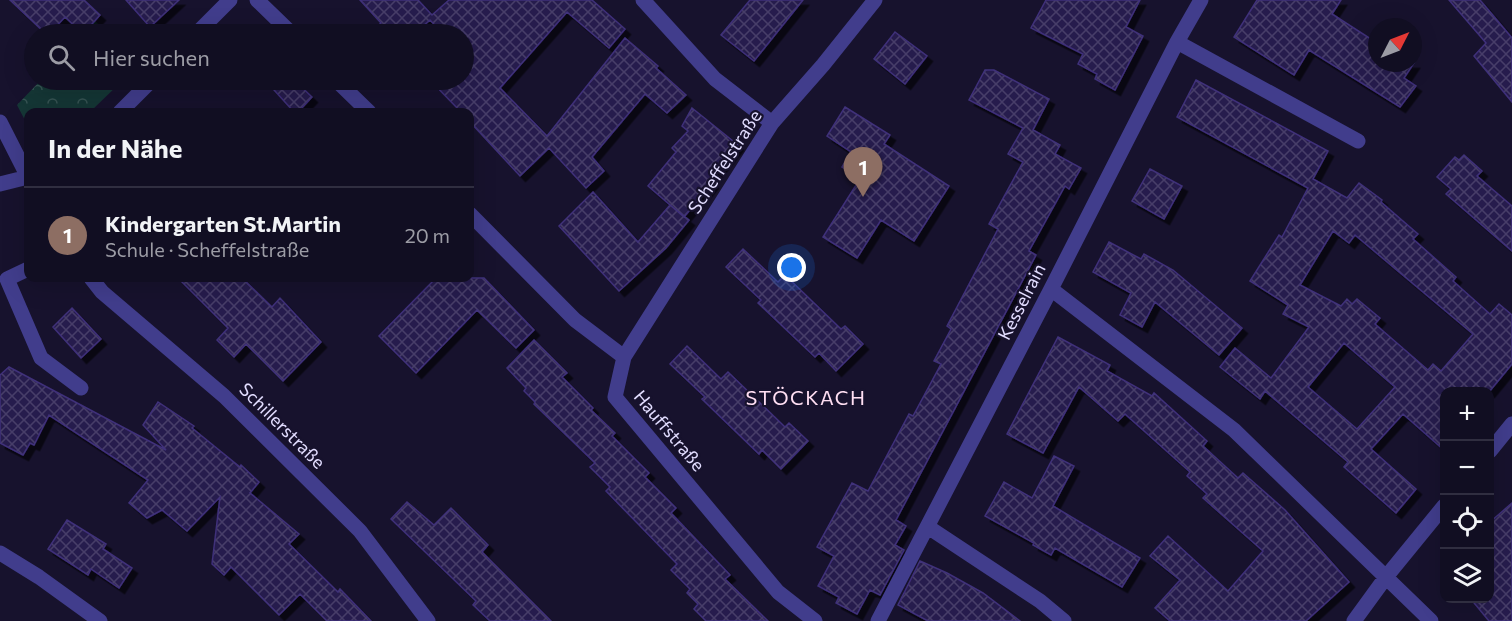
<!DOCTYPE html>
<html lang="de">
<meta charset="utf-8">
<style>
:root{--surface:#110e22;--page:#1e1c2f;--text:#f1f3f6;--muted:#9c9ca5;--line:#302e40;--accent:#2563eb}
body{margin:0;font-family:Commissioner,sans-serif;background:var(--page);color:var(--text)}
.controls{position:absolute;right:18px;bottom:18px;display:grid;overflow:hidden;border-radius:12px;box-shadow:0 6px 24px #0002}
.controls button{width:54px;height:54px;display:grid;place-items:center;padding:0;border:0;border-bottom:2px solid var(--line);background:var(--surface);color:var(--text);font:30px sans-serif}
.compass{position:absolute;left:1368px;top:18px;width:54px;height:54px;border-radius:50%;background:var(--surface);box-shadow:0 6px 24px #0002;rotate:48deg}
.you{position:absolute;left:792px;top:268px;width:21px;height:21px;margin:-15px;border:4px solid #fff;border-radius:50%;background:#1a73e8;box-shadow:0 0 0 9px #1a73e833}
.badge{display:grid;place-items:center;width:39px;height:39px;border-radius:50%;background:var(--accent);color:#fff;font-size:20px;font-weight:700}
.pin{position:absolute;translate:-50% -50px;filter:drop-shadow(0 2px 3px #0008)}
.pin::after{content:'';position:absolute;top:32px;width:21px;height:18px;background:inherit;clip-path:polygon(0 0,100% 0,50% 100%)}
.list{margin:0;padding:0;list-style:none}
h2{display:flex;justify-content:space-between;align-items:center;height:78px;margin:0;padding:0 24px;font-size:26px}
h2 small{font-size:20px;font-weight:400;color:var(--muted)}
.list li{display:grid;grid-template-columns:39px 1fr auto;gap:18px;align-items:center;box-sizing:border-box;height:96px;padding:0 24px;border-top:2px solid var(--line)}
.list b{display:block;font-size:22px;white-space:nowrap}
.list p{margin:0;font-size:20px;white-space:nowrap;color:var(--muted)}
.list em{font-size:20px;font-style:normal;color:var(--muted)}
.icon{flex:none;width:33px;height:33px;fill:none;stroke:currentColor;stroke-width:2;stroke-linecap:round;stroke-linejoin:round}
.map{position:relative;flex:none;width:1512px;height:621px;overflow:hidden}
.search{position:absolute;background:var(--surface);box-shadow:0 6px 24px #0002;left:24px;top:24px;width:450px;height:66px;display:flex;align-items:center;gap:15px;box-sizing:border-box;padding:0 21px;border-radius:33px;color:var(--muted);font-size:22px}
.panel{position:absolute;background:var(--surface);box-shadow:0 6px 24px #0002;left:24px;top:108px;width:450px;height:174px;border-radius:12px}
.map>svg:first-child{display:block}
</style>
<div class="map">
<svg width="1512" height="621" viewBox="0 0 1512 621">
<defs>
<pattern id="park-crowns" width="20" height="18" patternUnits="userSpaceOnUse" patternTransform="scale(1.5)"><rect width="20" height="18" fill="#153736"/><path d="M2 6a3 3 0 1 1 6 0M12 15a3 3 0 1 1 6 0" fill="none" stroke="#375454"/></pattern>
<pattern id="building-cross-hatch" width="8" height="8" patternUnits="userSpaceOnUse" patternTransform="scale(1.5)"><rect width="8" height="8" fill="#281e4e"/><path d="M0 0l8 8M0 8l8-8" fill="none" stroke="#473e69"/></pattern>
<filter id="shadow"><feDropShadow dx="5.5" dy="5.5" stdDeviation="0" flood-color="#0009"/></filter>
</defs>
<rect width="100%" height="100%" fill="#17122d"/>
<path fill="url(#park-crowns)" d="M95,21L109,34H83Z
M41,80H123L90,112H28V126L17,105Z"/>
<path fill="url(#building-cross-hatch)" stroke="#3f307a" stroke-width="1.5" fill-rule="evenodd" filter="url(#shadow)" d="M10,0H84L100,15L83,34L65,17L49,34H46Z
M126,0H179L150,27Z
M360,0H418L432,15L449,0H592L625,29L609,48L567,12L500,88L547,136L625,38L658,66L656,68L686,95L667,113L645,94L592,157L604,171L586,188L549,148L520,176L470,122V112H461L430,80H464V34H443L430,20L414,34H368L381,23Z
M750,0H803L754,61L721,35Z
M1046,0H1140L1126,27L1143,36L1115,90L1095,79L1097,74L1078,64L1083,54L1031,28Z
M1257,0H1341L1332,14L1377,43V63H1414L1404,78L1416,86L1400,107L1309,50L1294,75L1234,37Z
M1449,0H1480L1512,38V102L1474,56L1486,43Z
M895,32L927,56L905,84L874,59Z
M985,70H994L1049,99L1033,130L1060,145L1055,154L1081,168L1069,189L1065,186L1029,251L1036,255L896,520L906,526L895,545L904,550L880,595L870,590L857,614L836,603L839,597L818,586L834,556L817,547L852,483L868,491L909,414L913,416L941,364L934,361L951,329L947,326L998,229L989,224L1023,162L1008,154L1023,128L969,100Z
M265,80H294L312,97L298,112H294Z
M1196,80L1328,151L1313,179L1347,198L1359,183L1382,200L1381,202L1418,234L1413,239L1456,277L1453,281L1490,314L1499,304L1512,315V364L1489,392H1444V450L1403,414L1371,449L1416,489L1396,513L1344,467L1348,462L1265,391L1260,399L1220,367L1235,348L1271,378L1309,327L1283,314L1288,305L1250,281L1279,235L1282,237L1308,188L1177,117ZM1333,231L1349,243L1355,235L1473,334L1441,371L1433,364L1428,370L1375,324L1380,318L1357,299L1352,304L1347,299L1341,306L1300,285ZM1344,343L1395,387L1357,429L1308,387Z
M845,107L890,135L884,144L949,186L914,241L881,220L857,258L823,237L860,179L842,167L851,152L827,136Z
M692,108L738,145L710,180L713,183L684,217L648,186L676,152L672,148L688,131L682,126Z
M1464,155L1482,171L1477,176L1512,206V251L1446,194L1451,189L1437,177L1455,157L1459,160Z
M1150,169L1182,186L1164,219L1132,201Z
M593,192L638,242L670,205L689,220L666,248L619,291L559,226Z
M1109,242L1141,259L1144,254L1173,270L1242,328L1219,355L1155,302L1142,327L1120,315L1131,293L1093,272Z
M743,249L778,282L785,275L841,329L845,326L863,344L836,371L819,353L815,357L758,303L761,300L726,267Z
M178,278H242L272,307L280,298L321,342L283,381L246,344L234,357L217,340L228,328Z
M436,278H484L534,330L516,348L477,310L416,373L379,336Z
M72,308L101,339L81,358L53,327Z
M1058,337L1110,365L1107,371L1152,396L1154,393L1207,441L1203,446L1238,478L1243,473L1285,510L1349,582L1306,621H1170L1155,608L1180,580L1150,556L1168,536L1228,591L1263,551L1203,498L1207,494L1187,476L1190,472L1125,414L1118,421L1079,387L1043,453L1007,434Z
M534,340L567,373L562,377L593,408L591,410L615,433L612,436L649,473L645,477L676,508L671,513L730,575L725,579L768,621H706L694,609L698,604L687,593L690,589L671,570L677,564L606,491L610,487L590,467L595,463L534,404L535,402L524,391L526,388L507,368Z
M687,346L721,379L728,372L785,427L789,423L808,441L781,469L762,450L759,454L702,399L705,397L670,364Z
M9,367L166,450L143,425L158,402L194,426L192,428L240,467L241,465L259,482L250,493L299,534L289,544L338,592L340,589L371,621H327L300,594L279,615L231,567L224,575L212,564L220,497L187,531L162,510L147,518L129,503L148,480L49,415L34,445L30,443L23,455L0,443V375Z
M1054,456L1074,466L1053,506L1140,558L1122,587L1055,548L1051,555L1033,545L1034,543L985,516L1004,482L1032,498Z
M407,502L434,525L451,508L488,545L482,552L551,621H490L473,605L476,601L391,519Z
M1512,503V621H1489L1470,598H1490V522Z
M67,520L106,544L103,549L132,568L119,588L91,569L88,575L48,549Z
M920,561L947,573L983,593L1020,621H928L898,605Z"/>
<g fill="none" stroke-linecap="round" stroke-linejoin="round">
<path stroke="#413d8c" stroke-width="15" d="M257,0L292,34
M643,0L715,79L772,123
M196,34L230,0
M1177,42L1358,141
M336,80L369,112
M120,112L152,80
M0,122L28,177
M0,184L28,177
M470,214L575,320L624,357L615,397L778,592L815,621
M28,269L7,279L41,358L81,388
M91,278L102,292L224,396L360,531L428,621
M1051,289L1234,430L1431,621
M624,357L772,123L823,65L875,0
M1490,451L1512,424
M928,527L1040,601L1064,621
M0,553L39,577L100,621
M878,621L1051,289L1177,42L1201,0
M1354,621L1386,577L1444,506"/>
</g>
<g text-anchor="middle" stroke-width="4.5" stroke-linejoin="round" paint-order="stroke">
<g font-size="18" fill="#e2ddff" stroke="#17122d">
<text transform="translate(725 162) rotate(-57)" y="6">Scheffelstraße</text>
<text transform="translate(1022 302) rotate(-63)" y="6">Kesselrain</text>
<text transform="translate(282 426) rotate(45)" y="6">Schillerstraße</text>
<text transform="translate(669 431) rotate(50)" y="6">Hauffstraße</text>
</g>
<g font-size="20" letter-spacing="1.5" fill="#ffdff3" stroke="#17122d">
<text x="806" y="405">STÖCKACH</text>
</g>
</g>
</svg>
<div class="controls">
<button>+</button>
<button>−</button>
<button><svg class="icon" aria-label="locate" viewBox="0 0 24 24"><circle cx="12" cy="12" r="6"/><path d="M12 2v4M12 18v4M2 12h4M18 12h4"/></svg></button>
<button><svg class="icon" aria-label="layers" viewBox="0 0 24 24"><path d="M12 4l9 5-9 5-9-5zM3 14l9 5 9-5"/></svg></button>
</div>
<svg class="compass" viewBox="-18 -18 36 36"><path d="M0-13l5 13h-10z" fill="#e53935"/><path d="M0 13l5-13h-10z" fill="#9c9ca5"/></svg>
<div class="you"></div>
<div class="pin badge" style="left:863px;top:197px;background:#8d6e63">1</div>
<div class="search"><svg class="icon" aria-label="search" viewBox="0 0 24 24"><circle cx="10" cy="10" r="6"/><path d="M15 15l6 6"/></svg>Hier suchen</div>
<section class="panel">
<h2>In der Nähe<small></small></h2>
<ul class="list">
<li><span class="badge" style="background:#8d6e63">1</span><div><b>Kindergarten St.Martin</b><p>Schule · Scheffelstraße</p></div><em>20 m</em></li>
</ul>
</section>
</div>
